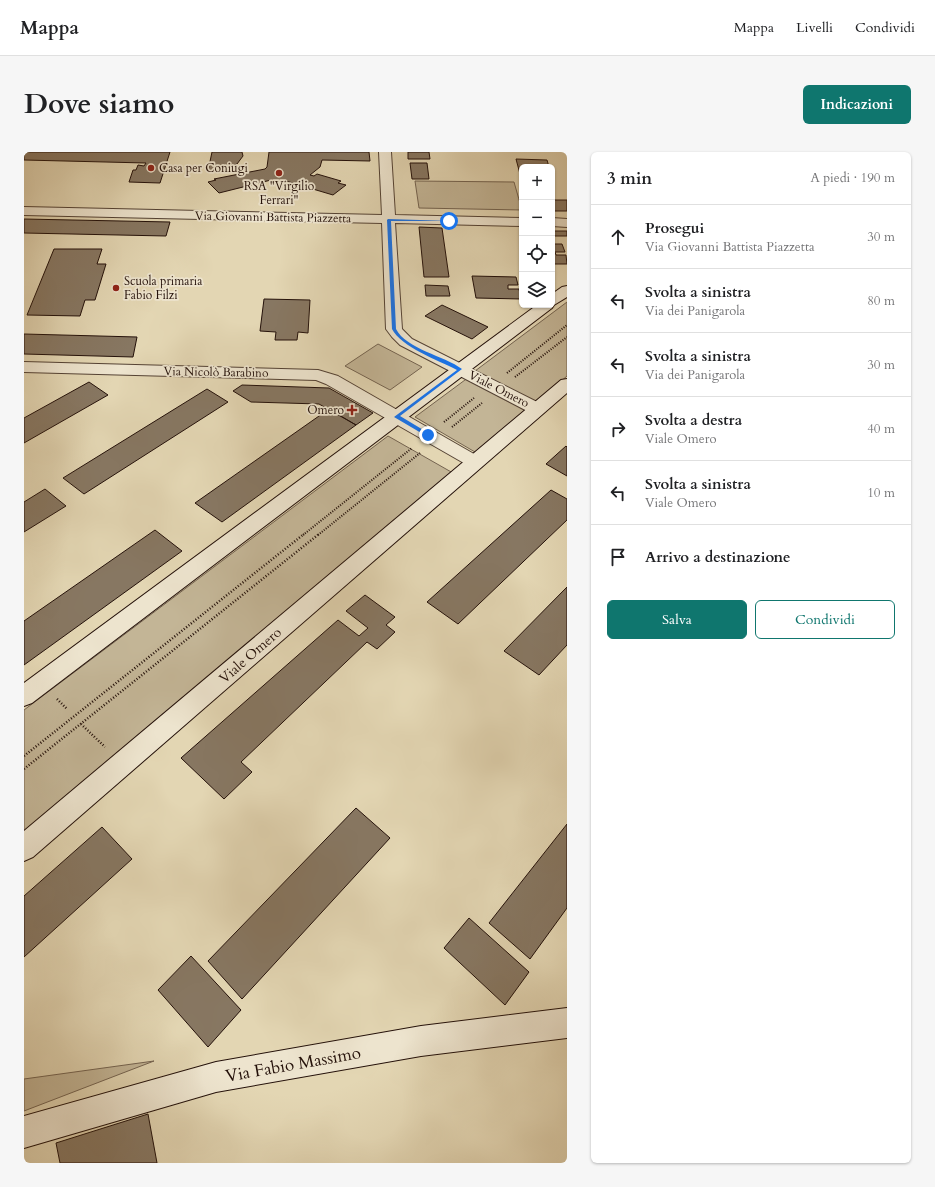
<!DOCTYPE html>
<html lang="it">
<meta charset="utf-8">
<style>
:root{--surface:#fff;--page:#f6f6f6;--text:#202124;--muted:#757577;--line:#e0e0e0;--accent:#0f766e}
body{margin:0;font-family:Cardo,serif;background:var(--page);color:var(--text)}
.controls{position:absolute;right:12px;top:12px;display:grid;overflow:hidden;border-radius:6px;box-shadow:0 1px 3px #0004}
.controls button{width:36px;height:36px;display:grid;place-items:center;padding:0;border:0;border-bottom:1px solid var(--line);background:var(--surface);color:var(--text);font:20px sans-serif}
.stop{position:absolute;width:12px;height:12px;margin:-9px;border:3px solid #1a73e8;border-radius:50%;background:#fff}
.stop.end{background:#1a73e8;border-color:#fff;box-shadow:0 1px 4px #0008}
.list{margin:0;padding:0;list-style:none}
h2{display:flex;justify-content:space-between;align-items:center;height:52px;margin:0;padding:0 16px;font-size:17px}
h2 small{font-size:13px;font-weight:400;color:var(--muted)}
.list li{display:grid;grid-template-columns:26px 1fr auto;gap:12px;align-items:center;box-sizing:border-box;height:64px;padding:0 16px;border-top:1px solid var(--line)}
.list b{display:block;font-size:15px;white-space:nowrap}
.list p{margin:0;font-size:13px;white-space:nowrap;color:var(--muted)}
.list em{font-size:13px;font-style:normal;color:var(--muted)}
.actions{display:flex;gap:8px;padding:12px 16px}
.actions a{flex:1;padding:9px 0;border:1px solid var(--accent);border-radius:6px;text-align:center;font-size:14px;color:var(--accent)}
.actions .main{background:var(--accent);color:#fff}
.icon{flex:none;width:22px;height:22px;fill:none;stroke:currentColor;stroke-width:2;stroke-linecap:round;stroke-linejoin:round}
.map{position:relative;flex:none;width:543px;height:1011px;overflow:hidden;border-radius:6px}
header{display:flex;align-items:center;gap:24px;box-sizing:border-box;height:56px;padding:0 20px;background:var(--surface);border-bottom:1px solid var(--line)}
header strong{font-size:19px}
nav{display:flex;gap:22px;margin-inline-start:auto;font-size:14px}
.intro{display:flex;align-items:center;justify-content:space-between;box-sizing:border-box;height:96px;padding:0 24px}
h1{margin:0;font-size:28px}
.button{padding:10px 18px;border-radius:6px;background:var(--accent);color:#fff;font-size:14px;font-weight:700}
main{display:flex;gap:24px;padding:0 24px}
aside{flex:1;background:var(--surface);border-radius:6px;box-shadow:0 1px 3px #0004}
.map>svg:first-child{display:block}
</style>
<header>
<strong>Mappa</strong>
<nav><a>Mappa</a><a>Livelli</a><a>Condividi</a></nav>
</header>
<div class="intro"><h1>Dove siamo</h1><a class="button">Indicazioni</a></div>
<main>
<div class="map">
<svg width="543" height="1011" viewBox="0 0 543 1011">
<rect width="100%" height="100%" fill="#e3d6b3"/>
<filter id="stains"><feTurbulence type="fractalNoise" baseFrequency=".005" numOctaves="4"/><feColorMatrix values="0 0 0 0 .2 0 0 0 0 .09 0 0 0 0 .02 0 0 0 .5 -.17"/></filter>
<radialGradient id="worn" r=".72"><stop offset=".6" stop-color="#630" stop-opacity="0"/><stop offset="1" stop-color="#630" stop-opacity=".3"/></radialGradient>
<path fill="#c3b596" stroke="#746350" d="M391,29L490,30L498,58L395,56Z
M543,150V224L512,251L451,219Z
M354,192L398,215L366,238L321,214Z
M445,225L504,256L451,300L391,265Z
M364,284L429,321L0,682V558Z
M130,909L0,959V927Z"/>
<path fill="#877762" stroke="#24110a" d="M0,0H146L136,31L105,30L109,18H112L114,13L120,14L122,11L0,8Z
M188,0H218L219,4L213,12L196,18L184,19Z
M245,0H345L346,9L298,8L296,15L286,23L290,24L293,22L317,29L314,31L322,33L309,43L262,29L247,28L195,41L184,30L192,28L190,27L241,17L243,15Z
M384,0H405L406,7H384Z
M492,7L523,8L525,15H498V22H496Z
M386,11H403L405,27H388Z
M528,48H543V59H528Z
M0,67L146,70L142,84L0,81Z
M395,75L418,76L425,125H400Z
M528,79H543V84H528Z
M528,92H538L541,100H531L532,103H542L543,112H528Z
M30,97H78L73,112H82L71,148H61L56,164L3,163Z
M448,124L492,125L494,133H484V137H495L497,147L452,146Z
M401,133L424,134L426,144H402Z
M240,147L286,148L284,181L274,180L273,188H251L252,180L236,179Z
M418,153L464,175L448,187L401,164Z
M0,182L113,185L109,205L0,202Z
M65,230L84,243L0,291V266Z
M218,233L305,236L349,261L332,273L295,252L227,250L209,239Z
M183,237L204,250L60,342L39,326Z
M305,257L332,273L198,370L171,351Z
M542,294L543,295V324L522,312Z
M21,337L42,354L0,380V350Z
M527,338L543,347V368L434,472L403,450Z
M131,378L158,399L0,513V469Z
M543,435V493L515,523L480,499Z
M341,443L371,465L362,473L371,480L353,497L343,490L217,610L228,620L200,647L157,606L314,468L335,484L344,476L322,459Z
M332,656L366,686L218,847L184,809Z
M543,672V756L506,807L465,771Z
M78,675L108,707L0,805V744Z
M445,766L505,820L481,853L420,796Z
M167,804L217,858L184,895L134,838Z
M124,962L133,1011H36L32,991Z"/>
<g fill="none" stroke-linecap="round" stroke-linejoin="round">
<g stroke="#544234" stroke-width="2">
<path id="street" d="M355,0H367L371,63L498,66V74L371,71L378,177L388,187L519,253L522,257L519,261L513,262L507,261L376,193L368,185L362,177L358,71L0,63V55L358,63Z
M528,66L543,67V75L528,74Z
M0,210L294,218L314,224L457,306L460,310L457,314L451,316L445,314L302,232L292,228L0,220Z"/>
</g>
<g stroke="#24110a" stroke-width="2">
<path id="secondary" d="M543,134V145L530,153L528,156L8,551L0,554V531L513,153H528V142L538,135Z
M543,227V241L9,705L0,709V679L537,228Z
M543,856V886L397,904L192,940L0,996V964L192,910L397,874Z"/>
</g>
<path stroke="#24110a" stroke-width="2" stroke-dasharray="1 1.5" stroke-linecap="butt" d="M483,221L543,173
M491,225L543,185
M420,270L450,246
M428,275L458,251
M279,383L388,296
M294,383L396,301"/>
<path stroke="#24110a" stroke-width="2.5" stroke-dasharray="1 2" stroke-linecap="butt" d="M33,547L43,557
M57,572L81,595
M0,604L280,382
M0,617L295,382"/>
<use href="#street" fill="#ede4ce" fill-rule="evenodd"/>
<use href="#secondary" fill="#ede4ce" fill-rule="evenodd"/>
</g>
<path fill="#1a73e8" d="M364,67L427,69H367L372,177C382,197 421,204 438,217L376,264L406,282V284L404,285L370,265L433,218C414,208 377,195 368,177L363,68Z"/>
<g fill="#8f2418" stroke="#ede4ce" stroke-width="1.5">
<circle cx="127" cy="16" r="4"/>
<circle cx="255" cy="21" r="4"/>
<circle cx="92" cy="136" r="4"/>
<path d="M326 252h4v4h4v4h-4v4h-4v-4h-4v-4h4z"/>
</g>
<g text-anchor="middle" stroke-width="3.5" stroke-linejoin="round" paint-order="stroke">
<g font-size="12" fill="#24110a" stroke="#ede4ce" text-anchor="start">
<text x="135" y="20">Casa per Coniugi</text>
<text x="255" y="38" text-anchor="middle">RSA "Virgilio<tspan x="255" dy="14">Ferrari"</tspan></text>
<text x="100" y="133">Scuola primaria<tspan x="100" dy="14">Fabio Filzi</tspan></text>
<text x="320" y="262" text-anchor="end">Omero</text>
</g>
<g font-size="12" fill="#24110a" stroke="#ede4ce">
<text transform="translate(249 65) rotate(1)" y="4">Via Giovanni Battista Piazzetta</text>
<text transform="translate(192 220) rotate(1)" y="4">Via Nicolò Barabino</text>
<text transform="translate(475 237) rotate(27)" y="4">Viale Omero</text>
</g>
<g font-size="14" fill="#24110a" stroke="#ede4ce">
<text transform="translate(226 503) rotate(-41)" y="5">Viale Omero</text>
</g>
<g font-size="17" fill="#24110a" stroke="#ede4ce">
<text transform="translate(269 912) rotate(-10)" y="6">Via Fabio Massimo</text>
</g>
</g>
<rect width="100%" height="100%" filter="url(#stains)"/>
<rect width="100%" height="100%" fill="url(#worn)"/>
</svg>
<div class="controls">
<button>+</button>
<button>−</button>
<button><svg class="icon" aria-label="locate" viewBox="0 0 24 24"><circle cx="12" cy="12" r="6"/><path d="M12 2v4M12 18v4M2 12h4M18 12h4"/></svg></button>
<button><svg class="icon" aria-label="layers" viewBox="0 0 24 24"><path d="M12 4l9 5-9 5-9-5zM3 14l9 5 9-5"/></svg></button>
</div>
<div class="stop" style="left:425px;top:69px"></div>
<div class="stop end" style="left:404px;top:283px"></div>
</div>
<aside>
<h2>3 min<small>A piedi · 190 m</small></h2>
<ul class="list">
<li><svg class="icon" aria-label="ahead" viewBox="0 0 24 24"><path d="M12 20V5M6 11l6-6 6 6"/></svg><div><b>Prosegui</b><p>Via Giovanni Battista Piazzetta</p></div><em>30 m</em></li>
<li><svg class="icon" aria-label="left" viewBox="0 0 24 24"><path d="M17 20v-9H6M10 6l-5 5 5 5"/></svg><div><b>Svolta a sinistra</b><p>Via dei Panigarola</p></div><em>80 m</em></li>
<li><svg class="icon" aria-label="left" viewBox="0 0 24 24"><path d="M17 20v-9H6M10 6l-5 5 5 5"/></svg><div><b>Svolta a sinistra</b><p>Via dei Panigarola</p></div><em>30 m</em></li>
<li><svg class="icon" aria-label="right" viewBox="0 0 24 24"><path d="M7 20v-9h11M14 6l5 5-5 5"/></svg><div><b>Svolta a destra</b><p>Viale Omero</p></div><em>40 m</em></li>
<li><svg class="icon" aria-label="left" viewBox="0 0 24 24"><path d="M17 20v-9H6M10 6l-5 5 5 5"/></svg><div><b>Svolta a sinistra</b><p>Viale Omero</p></div><em>10 m</em></li>
<li><svg class="icon" aria-label="arrive" viewBox="0 0 24 24"><path d="M6 21V4h12l-3 4 3 4H6"/></svg><div><b>Arrivo a destinazione</b></div></li>
</ul>
<div class="actions"><a class="main">Salva</a><a>Condividi</a></div>
</aside>
</main>
